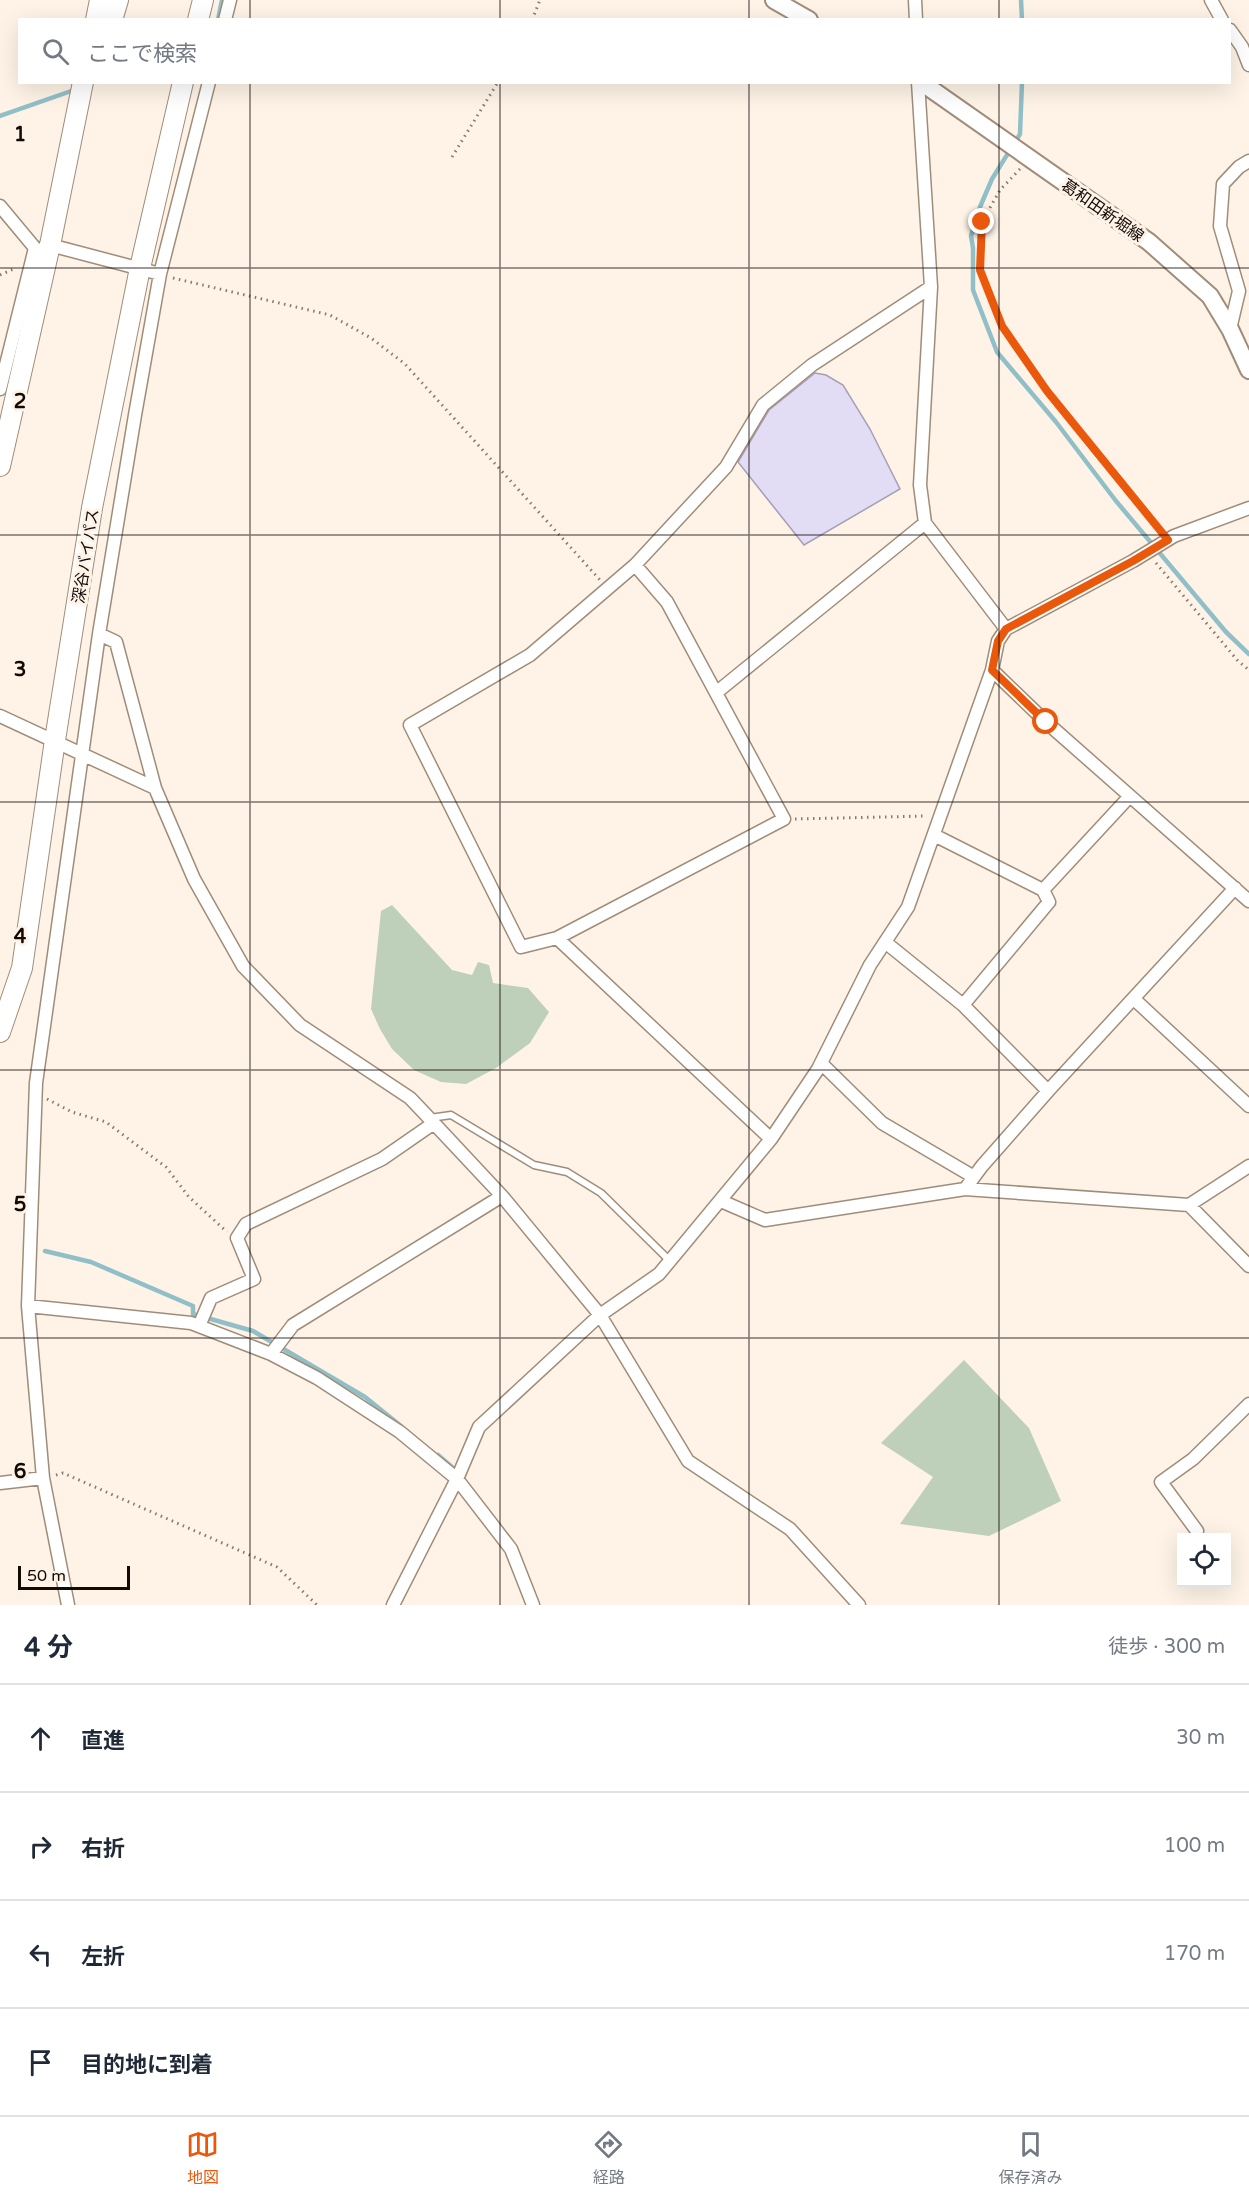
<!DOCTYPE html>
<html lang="ja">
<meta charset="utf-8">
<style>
:root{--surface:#fff;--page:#f6f6f7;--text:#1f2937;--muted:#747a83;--line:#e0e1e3;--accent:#ea580c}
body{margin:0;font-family:"Varela Round","Noto Sans JP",sans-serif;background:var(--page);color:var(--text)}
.controls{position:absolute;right:18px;bottom:18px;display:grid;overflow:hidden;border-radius:0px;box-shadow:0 6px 24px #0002}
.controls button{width:54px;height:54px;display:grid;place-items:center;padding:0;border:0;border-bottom:2px solid var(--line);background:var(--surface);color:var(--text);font:30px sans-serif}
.scale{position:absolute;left:18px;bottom:15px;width:112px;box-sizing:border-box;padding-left:6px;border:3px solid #110a05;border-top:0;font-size:16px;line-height:21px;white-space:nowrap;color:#110a05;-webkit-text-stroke:4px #fef3e6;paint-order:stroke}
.stop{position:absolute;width:18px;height:18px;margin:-14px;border:4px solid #ea580c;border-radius:50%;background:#fff}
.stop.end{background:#ea580c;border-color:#fff;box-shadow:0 2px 6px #0008}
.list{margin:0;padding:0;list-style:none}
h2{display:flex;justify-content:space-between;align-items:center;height:78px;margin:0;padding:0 24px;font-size:26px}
h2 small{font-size:20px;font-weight:400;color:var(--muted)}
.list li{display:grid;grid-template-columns:39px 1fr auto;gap:18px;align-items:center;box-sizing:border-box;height:108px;padding:0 24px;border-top:2px solid var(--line)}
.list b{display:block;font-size:22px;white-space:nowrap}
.list em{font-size:20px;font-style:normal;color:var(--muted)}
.icon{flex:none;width:33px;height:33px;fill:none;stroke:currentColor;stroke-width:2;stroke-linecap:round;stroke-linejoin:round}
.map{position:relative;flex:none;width:1249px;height:1605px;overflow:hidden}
.search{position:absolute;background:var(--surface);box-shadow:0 6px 24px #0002;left:18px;right:18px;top:18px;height:66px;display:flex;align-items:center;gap:15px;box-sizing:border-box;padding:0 21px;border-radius:0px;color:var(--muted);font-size:22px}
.sheet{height:510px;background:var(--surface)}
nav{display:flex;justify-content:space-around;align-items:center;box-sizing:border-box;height:84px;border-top:2px solid var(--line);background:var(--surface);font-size:16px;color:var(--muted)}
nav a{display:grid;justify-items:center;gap:3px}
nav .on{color:var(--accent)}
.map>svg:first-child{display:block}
</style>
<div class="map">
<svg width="1249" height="1605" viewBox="0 0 1249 1605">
<rect width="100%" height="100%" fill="#fef3e6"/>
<path fill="#bed0b9" d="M392,905L452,970L472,975L478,962L489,965L493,983L528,988L549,1012L530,1043L496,1068L466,1084L441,1082L414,1070L392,1049L380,1029L371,1009L381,911Z
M964,1360L1029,1428L1061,1501L989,1536L900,1524L933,1477L881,1443Z"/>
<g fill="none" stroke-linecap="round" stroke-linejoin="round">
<path stroke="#91bfc8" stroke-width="4.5" d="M1021,0L1022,20
M218,20L222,0
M1022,82L1020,134L992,179L980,207L971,236L973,248V290L997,352L1056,422L1116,501L1226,632L1249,654
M0,116L77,89
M45,1251L91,1262L193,1306V1314L253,1331L365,1397L401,1426
M438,1455L452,1467"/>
</g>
<path fill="#e2dcf5" stroke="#a59fb7" stroke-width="1.5" d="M815,373L826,375L843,385L870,429L900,489L804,545L738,462L769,410Z"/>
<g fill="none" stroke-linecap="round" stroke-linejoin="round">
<g stroke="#9f8d7a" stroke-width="9">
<path id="service" d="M430,1118L451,1115L534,1165L567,1172L601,1193L670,1261"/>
</g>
<g stroke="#9f8d7a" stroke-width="15">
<path id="minor" d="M915,0L916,20
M1211,0L1222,20
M225,20L230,0
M1230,30L1242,47L1249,65
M918,82L931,287L920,485L925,523L1006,629
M0,206L35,248
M45,246L50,245L160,274
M1230,329L1239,291L1220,226L1223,184L1239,167L1249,161
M0,389L35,248
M635,565L667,602L784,819L557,938L521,947L410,725L530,655L635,565L726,467L763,405L812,365L931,287
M99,634L116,642L155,788L194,879L243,966L300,1025L410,1098L429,1118L502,1196L600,1315L688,1461L790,1529L859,1605
M992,670L1046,722L1249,901
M717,692L925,523
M0,716L155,788
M934,835L1043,890
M557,938L771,1139
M885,942L963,1005L1048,1091
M1134,999L1249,1106
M963,1005L1049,902L1043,890L1130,796
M821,1063L882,1123L974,1177
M965,1189L982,1166L1048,1091L1235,888
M721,1201L765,1220L965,1189L1189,1205L1249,1166
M1189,1205L1249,1266
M28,1306L191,1323L271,1354L317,1378L400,1432L457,1479L511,1549L533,1605
M199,1326L211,1298L254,1279L237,1238L246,1224L382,1159L434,1123
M271,1354L293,1325L502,1196
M0,1483L43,1478
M1197,1531L1161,1482L1193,1459L1249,1404
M68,1605L43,1478L28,1306L36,1083L99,634L135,415L160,274L209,82
M393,1605L457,1479L479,1427L600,1315L659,1274L771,1139L818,1069L870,965L908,907L992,670L998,641L1006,629L1133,561L1174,536L1249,508"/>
</g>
<g stroke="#9f8d7a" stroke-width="20">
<path id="secondary" d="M774,0L809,20
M921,82L1149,242L1210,296L1230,329L1249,370"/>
</g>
<g stroke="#9f8d7a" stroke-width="22">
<path id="trunk" d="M96,20L100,0
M112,20L118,0
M198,20L203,0
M0,466L50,245L83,82
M0,1032L22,968L55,740L92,508L140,268L183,82"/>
</g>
<path stroke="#837a71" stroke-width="3" stroke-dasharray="1.5 4.5" stroke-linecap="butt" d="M532,20L540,0
M452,157L498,82
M1020,169L1000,190L982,222L980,270L1002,326L1047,391L1159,529
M0,275L16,268
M173,278L330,315L371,338L405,364L600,580
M1156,563L1238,661L1249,670
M795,819L926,816
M47,1099L72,1112L106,1122L166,1167L189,1197L227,1232
M56,1475L63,1473L277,1567L317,1605"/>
<use href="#service" stroke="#fff" stroke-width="6"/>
<use href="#minor" stroke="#fff" stroke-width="12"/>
<use href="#secondary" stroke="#fff" stroke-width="16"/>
<use href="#trunk" stroke="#fff" stroke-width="20"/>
</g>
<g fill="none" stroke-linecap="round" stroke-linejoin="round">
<path stroke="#ea580c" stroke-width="8" d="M982,222L980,270L1002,326L1047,391L1168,540L1133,561L1006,629L998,641L992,670L1046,722"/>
</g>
<path fill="none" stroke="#110a05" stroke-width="1.5" stroke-opacity="0.55" d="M250,0V20M500,0V20M749,0V20M999,0V20M250,82V1605M500,82V1605M749,82V1605M999,82V1605M0,268H1249M0,535H1249M0,802H1249M0,1070H1249M0,1338H1249"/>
<g text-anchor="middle" stroke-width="6" stroke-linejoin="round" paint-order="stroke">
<g font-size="16" fill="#110a05" stroke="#fef3e6">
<text transform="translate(1103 210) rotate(35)" y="6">葛和田新堀線</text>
<text transform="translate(85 556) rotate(-81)" y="6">深谷バイパス</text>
</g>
</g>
<g font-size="20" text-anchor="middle" font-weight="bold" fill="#110a05" stroke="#fef3e6" stroke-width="6" stroke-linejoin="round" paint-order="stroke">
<text x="20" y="141">1</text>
<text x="20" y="408">2</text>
<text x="20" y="676">3</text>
<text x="20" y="943">4</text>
<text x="20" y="1211">5</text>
<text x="20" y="1478">6</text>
</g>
</svg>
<div class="controls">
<button><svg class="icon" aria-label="locate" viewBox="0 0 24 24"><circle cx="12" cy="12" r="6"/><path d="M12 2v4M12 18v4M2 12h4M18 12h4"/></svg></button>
</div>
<div class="scale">50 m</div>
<div class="stop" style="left:1046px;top:722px"></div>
<div class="stop end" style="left:982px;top:222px"></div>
<div class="search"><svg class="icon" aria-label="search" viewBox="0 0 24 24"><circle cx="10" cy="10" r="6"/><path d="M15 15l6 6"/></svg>ここで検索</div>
</div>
<section class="sheet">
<h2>4 分<small>徒歩 · 300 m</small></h2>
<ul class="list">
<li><svg class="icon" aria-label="ahead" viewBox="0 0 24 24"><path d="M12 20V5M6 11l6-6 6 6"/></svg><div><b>直進</b></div><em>30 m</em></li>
<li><svg class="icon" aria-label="right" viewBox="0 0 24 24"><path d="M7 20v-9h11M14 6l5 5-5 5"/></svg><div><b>右折</b></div><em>100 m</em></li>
<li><svg class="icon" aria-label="left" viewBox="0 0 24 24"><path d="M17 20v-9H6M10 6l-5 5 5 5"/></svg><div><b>左折</b></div><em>170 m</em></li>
<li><svg class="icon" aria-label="arrive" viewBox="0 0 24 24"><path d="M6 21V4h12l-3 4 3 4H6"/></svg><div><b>目的地に到着</b></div></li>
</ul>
</section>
<nav>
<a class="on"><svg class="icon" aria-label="map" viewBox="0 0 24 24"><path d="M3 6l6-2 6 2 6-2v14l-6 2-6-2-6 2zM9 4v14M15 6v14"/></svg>地図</a>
<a><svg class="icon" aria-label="directions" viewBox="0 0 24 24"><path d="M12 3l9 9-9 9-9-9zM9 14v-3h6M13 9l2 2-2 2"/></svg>経路</a>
<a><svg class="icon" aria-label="saved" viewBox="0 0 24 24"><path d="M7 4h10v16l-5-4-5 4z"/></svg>保存済み</a>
</nav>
